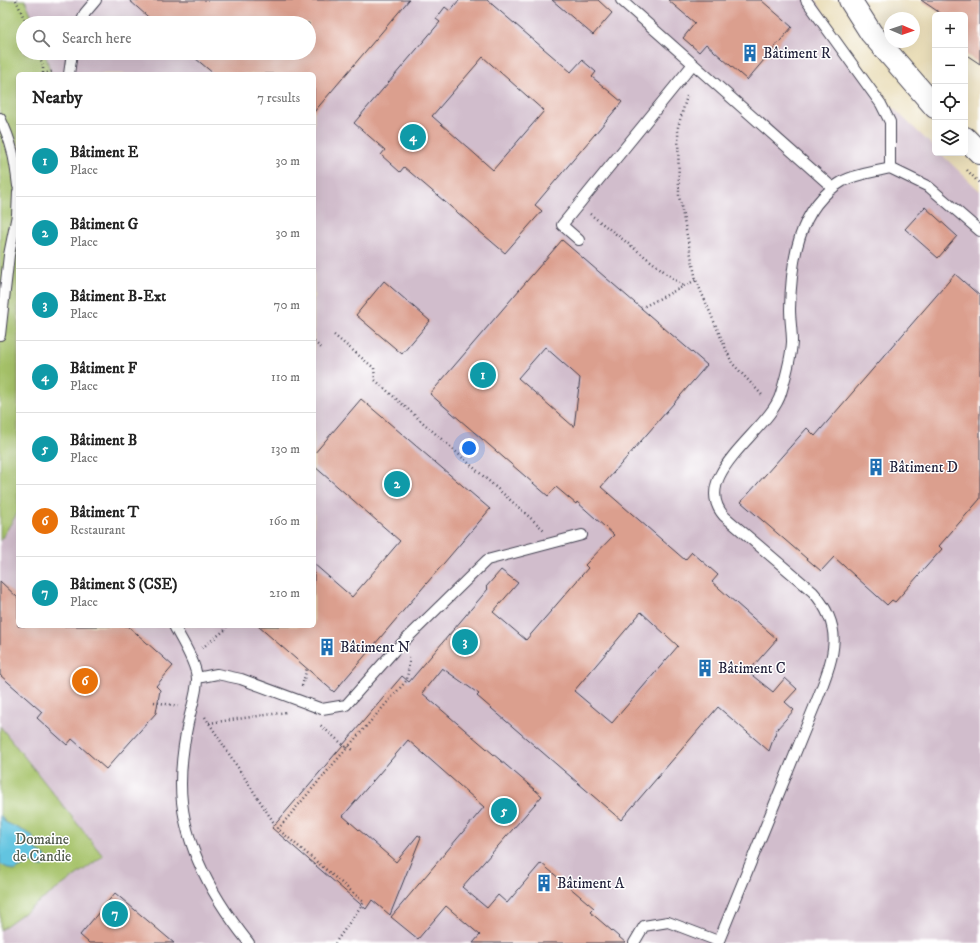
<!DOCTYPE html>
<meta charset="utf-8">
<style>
:root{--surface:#fff;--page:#f6f6f6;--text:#222;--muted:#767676;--line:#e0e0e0;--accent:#1f6fb2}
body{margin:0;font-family:"IM FELL DW Pica",serif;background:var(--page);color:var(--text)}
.controls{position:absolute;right:12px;top:12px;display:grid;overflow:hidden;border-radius:6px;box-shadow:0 4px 16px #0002}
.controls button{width:36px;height:36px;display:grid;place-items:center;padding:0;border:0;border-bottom:1px solid var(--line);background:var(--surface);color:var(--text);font:20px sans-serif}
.compass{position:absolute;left:884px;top:12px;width:36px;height:36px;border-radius:50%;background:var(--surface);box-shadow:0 4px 16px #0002;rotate:92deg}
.you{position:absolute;left:469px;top:448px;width:14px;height:14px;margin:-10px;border:3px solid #fff;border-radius:50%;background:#1a73e8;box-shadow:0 0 0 6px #1a73e833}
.badge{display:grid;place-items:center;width:26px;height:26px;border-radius:50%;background:var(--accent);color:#fff;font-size:13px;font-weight:700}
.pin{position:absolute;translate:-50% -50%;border:2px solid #fff;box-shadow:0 1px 4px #0006}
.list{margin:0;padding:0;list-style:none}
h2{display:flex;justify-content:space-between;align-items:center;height:52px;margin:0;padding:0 16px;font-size:17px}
h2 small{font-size:13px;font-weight:400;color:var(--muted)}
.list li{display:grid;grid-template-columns:26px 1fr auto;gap:12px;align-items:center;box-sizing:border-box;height:72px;padding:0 16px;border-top:1px solid var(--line)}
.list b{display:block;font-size:15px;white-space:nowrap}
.list p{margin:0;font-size:13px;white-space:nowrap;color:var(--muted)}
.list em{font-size:13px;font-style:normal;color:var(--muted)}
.icon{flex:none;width:22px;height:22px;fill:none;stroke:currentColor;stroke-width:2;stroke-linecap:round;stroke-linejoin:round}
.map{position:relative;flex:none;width:980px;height:943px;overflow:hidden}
.search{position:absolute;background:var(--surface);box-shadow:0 4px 16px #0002;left:16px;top:16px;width:300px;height:44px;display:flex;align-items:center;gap:10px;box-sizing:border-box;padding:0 14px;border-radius:22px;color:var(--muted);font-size:15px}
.panel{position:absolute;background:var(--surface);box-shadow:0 4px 16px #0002;left:16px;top:72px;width:300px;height:556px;border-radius:6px}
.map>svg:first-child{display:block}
</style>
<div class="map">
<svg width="980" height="943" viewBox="0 0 980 943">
<rect width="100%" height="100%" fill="#fff"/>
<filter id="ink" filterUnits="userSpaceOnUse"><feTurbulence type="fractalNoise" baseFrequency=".025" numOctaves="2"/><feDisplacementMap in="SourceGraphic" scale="8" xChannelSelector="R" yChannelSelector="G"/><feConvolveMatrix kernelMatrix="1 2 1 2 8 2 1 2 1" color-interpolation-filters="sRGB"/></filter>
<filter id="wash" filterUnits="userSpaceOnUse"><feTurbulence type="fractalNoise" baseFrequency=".012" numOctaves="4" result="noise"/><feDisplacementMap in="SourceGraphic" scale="16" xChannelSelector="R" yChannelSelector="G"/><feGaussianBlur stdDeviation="0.9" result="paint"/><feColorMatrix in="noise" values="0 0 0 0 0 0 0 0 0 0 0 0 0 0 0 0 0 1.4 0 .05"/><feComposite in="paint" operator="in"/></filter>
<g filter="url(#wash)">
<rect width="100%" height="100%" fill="#eadeba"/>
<path fill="#d1bdcc" d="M25,0H816L867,83L935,148V153H940L980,191V943H0V930L103,856L0,726V541L18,512V626H314V74H51L45,53H309V23H35Z"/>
<path fill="#a6c269" stroke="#647252" d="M0,0H25L35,23H23V53H45L51,74H18V512L0,541Z
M0,726L103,856L0,930Z"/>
<path fill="#62c4e0" stroke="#42738e" d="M0,814L5,822L32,835L37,851L45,856L47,862L46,865L40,867L31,862L14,871L0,864Z"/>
<g id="blocks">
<path fill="#db9f8e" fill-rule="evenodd" d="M129,0H409L314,112V74H214L189,53H309V23H155Z
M459,0H487L571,72L582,60L596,72L592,77L622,102L535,205L542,211L505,253L404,167L400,172L381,155L385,150L354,123L440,22L436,19L445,7L450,11ZM483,57L544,111L493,170L432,116Z
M552,0H598L612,13L593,35Z
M668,0H761L792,27L747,80L706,44L699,52L683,38L695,23Z
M921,0H980V64L965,54V15H943Z
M925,207L957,236L938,258L905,229Z
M562,240L707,365L601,487L685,560L692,552L718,575L712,582L777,639L748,672L773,692L785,678L797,689L785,702L794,710L777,729L769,751L718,707L621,820L477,696L479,694L442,668L422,693L542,796L462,887L487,908L498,895L507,903L541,863L594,908L590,912L626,943H473L480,935L446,906L418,939L391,917L484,807L408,740L343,816L396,862L418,835L421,837L390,915L372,900L366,909L272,828L402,676L409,682L488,589L486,587L501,570L518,583L493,612L526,640L588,568L585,565L614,535L577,502L576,504L556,487L548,496L430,394ZM545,347L580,378L574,427L518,378ZM641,612L678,646L612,723L574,691Z
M955,274L980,296V499L939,546L942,549L895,602L892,600L887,605L834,557L821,571L741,502L807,428L815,436Z
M384,281L430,321L402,354L356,315Z
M361,399L490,509L334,692L258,626H314V564L352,597L400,541L314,466V454Z
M0,581L18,598V626H128L173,666L156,686L160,690L156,713L106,769L72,739L67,745L37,718L42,712L0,675Z
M115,893L174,943H89L80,935Z"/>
</g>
</g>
<g filter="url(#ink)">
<use href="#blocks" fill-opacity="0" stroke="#403e4e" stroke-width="1"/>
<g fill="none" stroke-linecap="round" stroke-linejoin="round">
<g stroke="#403e4e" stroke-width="12">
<path id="service" d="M621,0L833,188
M81,23L85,13L96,0
M69,74L72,53
M0,118C12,142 15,160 18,186
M890,168L929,187L980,231
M579,240L562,225L693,64
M0,335L9,255L17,215L18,192
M174,626C181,639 197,664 197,679C197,693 191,709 188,723C184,742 181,765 181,784C181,843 213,898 249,943
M197,678L217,674L241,679L322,709L346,705L394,651L487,560L582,535
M634,943L644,926L668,922L718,941L717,943
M718,943L819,695C834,655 845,628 813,592L724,516C688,475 771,430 781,393C786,376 791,359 792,342C792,331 790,320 790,309C791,261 798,207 843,181C856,174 875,172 890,168V122L881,104L806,0"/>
</g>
<g stroke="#403e4e" stroke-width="24">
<path id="secondary" d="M850,0L871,33L935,107
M965,138L980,153"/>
</g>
<path stroke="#403e4e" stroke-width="2.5" stroke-dasharray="1 3" stroke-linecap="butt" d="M16,0L26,23
M38,53L43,65V74
M43,74L54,71
M687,96L678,127L679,196L696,280L732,363L763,396
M967,170L980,184
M590,214L683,286
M641,308L696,280
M334,335L374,368L375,380L544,530
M314,342L323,349
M202,648L225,630L227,626
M302,686L307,668
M154,702L178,706
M205,717L278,829L364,902L335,943
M209,723L287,712
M349,746L353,750
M347,748L407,680L410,655
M278,829L347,748L319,724"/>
<use href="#service" stroke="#fff" stroke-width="10"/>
<use href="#secondary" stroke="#fff" stroke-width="22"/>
</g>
</g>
<defs>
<g id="building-bare" transform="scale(1.38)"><path d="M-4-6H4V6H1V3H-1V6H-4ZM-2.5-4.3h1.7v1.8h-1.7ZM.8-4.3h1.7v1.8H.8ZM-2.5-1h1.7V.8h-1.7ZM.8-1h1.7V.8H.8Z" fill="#1f6fb2" stroke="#fff" stroke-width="2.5" paint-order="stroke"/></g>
</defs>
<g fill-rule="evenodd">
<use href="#building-bare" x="750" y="53"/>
<use href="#building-bare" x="876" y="467"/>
<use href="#building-bare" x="327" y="647"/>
<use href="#building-bare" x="705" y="668"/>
<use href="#building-bare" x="544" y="883"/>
</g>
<g text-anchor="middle" stroke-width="3" stroke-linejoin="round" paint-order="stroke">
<g font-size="15" fill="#22223b" stroke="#fff" text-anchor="start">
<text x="763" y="58">Bâtiment R</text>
<text x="889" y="472">Bâtiment D</text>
<text x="340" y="652">Bâtiment N</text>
<text x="718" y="673">Bâtiment C</text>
<text x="557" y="888">Bâtiment A</text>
</g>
<g font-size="15" fill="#505a4b" stroke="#fff">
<text x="42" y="844">Domaine<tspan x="42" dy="17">de Candie</tspan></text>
</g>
</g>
</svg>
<div class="controls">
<button>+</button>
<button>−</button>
<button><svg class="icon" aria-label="locate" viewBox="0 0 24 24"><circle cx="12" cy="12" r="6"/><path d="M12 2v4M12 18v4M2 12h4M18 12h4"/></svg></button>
<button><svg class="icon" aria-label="layers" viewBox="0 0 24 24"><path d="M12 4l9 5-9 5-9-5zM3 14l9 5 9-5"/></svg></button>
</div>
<svg class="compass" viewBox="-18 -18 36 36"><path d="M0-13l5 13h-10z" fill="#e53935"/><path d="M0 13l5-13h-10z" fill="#767676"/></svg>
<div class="you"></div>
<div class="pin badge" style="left:483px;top:375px;background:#0f9aa8">1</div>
<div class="pin badge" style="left:397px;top:484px;background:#0f9aa8">2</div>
<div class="pin badge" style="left:465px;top:642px;background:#0f9aa8">3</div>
<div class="pin badge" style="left:413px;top:137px;background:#0f9aa8">4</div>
<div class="pin badge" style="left:504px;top:811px;background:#0f9aa8">5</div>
<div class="pin badge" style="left:85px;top:681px;background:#e8710a">6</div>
<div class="pin badge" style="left:115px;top:914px;background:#0f9aa8">7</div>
<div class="search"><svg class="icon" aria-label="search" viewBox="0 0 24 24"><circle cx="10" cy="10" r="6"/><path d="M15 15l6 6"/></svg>Search here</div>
<section class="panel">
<h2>Nearby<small>7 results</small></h2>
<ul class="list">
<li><span class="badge" style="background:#0f9aa8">1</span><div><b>Bâtiment E</b><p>Place</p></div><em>30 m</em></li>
<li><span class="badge" style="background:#0f9aa8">2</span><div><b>Bâtiment G</b><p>Place</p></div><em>30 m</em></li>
<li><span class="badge" style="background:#0f9aa8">3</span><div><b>Bâtiment B-Ext</b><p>Place</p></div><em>70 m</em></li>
<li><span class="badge" style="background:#0f9aa8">4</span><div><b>Bâtiment F</b><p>Place</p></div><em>110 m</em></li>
<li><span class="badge" style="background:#0f9aa8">5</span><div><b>Bâtiment B</b><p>Place</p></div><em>130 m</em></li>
<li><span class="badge" style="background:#e8710a">6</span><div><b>Bâtiment T</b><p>Restaurant</p></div><em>160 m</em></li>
<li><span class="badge" style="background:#0f9aa8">7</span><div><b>Bâtiment S (CSE)</b><p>Place</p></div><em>210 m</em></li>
</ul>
</section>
</div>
